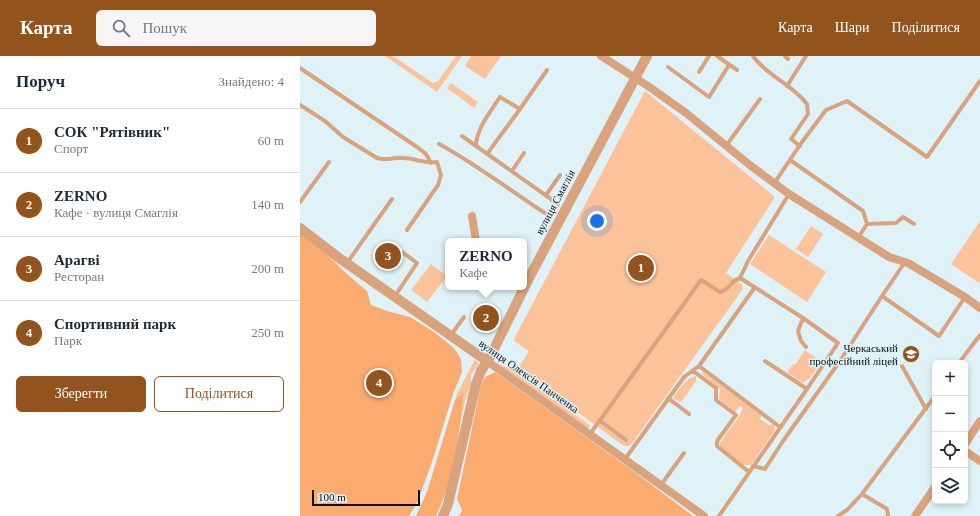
<!DOCTYPE html>
<html lang="uk">
<meta charset="utf-8">
<style>
:root{--surface:#fff;--page:#f6f6f7;--text:#1f2937;--muted:#747a83;--line:#e0e1e3;--accent:#92531c}
body{margin:0;font-family:"Times New Roman",serif;background:var(--page);color:var(--text)}
.controls{position:absolute;right:12px;bottom:12px;display:grid;overflow:hidden;border-radius:6px;box-shadow:0 2px 6px #0003}
.controls button{width:36px;height:36px;display:grid;place-items:center;padding:0;border:0;border-bottom:1px solid var(--line);background:var(--surface);color:var(--text);font:20px sans-serif}
.scale{position:absolute;left:12px;bottom:10px;width:108px;box-sizing:border-box;padding-left:4px;border:2px solid #0c1214;border-top:0;font-size:11px;line-height:14px;white-space:nowrap;color:#0c1214;-webkit-text-stroke:3px #dff2f8;paint-order:stroke}
.you{position:absolute;left:297px;top:165px;width:14px;height:14px;margin:-10px;border:3px solid #fff;border-radius:50%;background:#1a73e8;box-shadow:0 0 0 6px #1a73e833}
.badge{display:grid;place-items:center;width:26px;height:26px;border-radius:50%;background:var(--accent);color:#fff;font-size:13px;font-weight:700}
.pin{position:absolute;translate:-50% -50%;border:2px solid #fff;box-shadow:0 1px 4px #0006}
.popup{position:absolute;left:145px;top:182px;width:82px;height:52px;box-sizing:border-box;display:grid;place-content:center;border-radius:6px;background:var(--surface);filter:drop-shadow(0 1px 3px #0005);font-size:13px;white-space:nowrap;color:var(--muted)}
.popup b{font-size:15px;color:var(--text)}
.popup::after{content:'';position:absolute;left:50%;top:100%;margin-left:-8px;border:8px solid transparent;border-top-color:var(--surface)}
.list{margin:0;padding:0;list-style:none}
h2{display:flex;justify-content:space-between;align-items:center;height:52px;margin:0;padding:0 16px;font-size:17px}
h2 small{font-size:13px;font-weight:400;color:var(--muted)}
.list li{display:grid;grid-template-columns:26px 1fr auto;gap:12px;align-items:center;box-sizing:border-box;height:64px;padding:0 16px;border-top:1px solid var(--line)}
.list b{display:block;font-size:15px;white-space:nowrap}
.list p{margin:0;font-size:13px;white-space:nowrap;color:var(--muted)}
.list em{font-size:13px;font-style:normal;color:var(--muted)}
.actions{display:flex;gap:8px;padding:12px 16px}
.actions a{flex:1;padding:9px 0;border:1px solid var(--accent);border-radius:6px;text-align:center;font-size:14px;color:var(--accent)}
.actions .main{background:var(--accent);color:#fff}
.icon{flex:none;width:22px;height:22px;fill:none;stroke:currentColor;stroke-width:2;stroke-linecap:round;stroke-linejoin:round}
.map{position:relative;flex:none;width:680px;height:460px;overflow:hidden}
header{display:flex;align-items:center;gap:24px;box-sizing:border-box;height:56px;padding:0 20px;background:var(--accent);color:#fff}
header strong{font-size:19px}
nav{display:flex;gap:22px;margin-inline-start:auto;font-size:14px}
.search{width:280px;height:36px;background:var(--page);display:flex;align-items:center;gap:10px;box-sizing:border-box;padding:0 14px;border-radius:6px;color:var(--muted);font-size:15px}
main{display:flex}
aside{flex:1;background:var(--surface)}
.map>svg:first-child{display:block}
</style>
<header>
<strong>Карта</strong>
<div class="search"><svg class="icon" aria-label="search" viewBox="0 0 24 24"><circle cx="10" cy="10" r="6"/><path d="M15 15l6 6"/></svg>Пошук</div>
<nav><a>Карта</a><a>Шари</a><a>Поділитися</a></nav>
</header>
<main>
<aside>
<h2>Поруч<small>Знайдено: 4</small></h2>
<ul class="list">
<li><span class="badge">1</span><div><b>СОК &quot;Рятівник&quot;</b><p>Спорт</p></div><em>60 m</em></li>
<li><span class="badge">2</span><div><b>ZERNO</b><p>Кафе · вулиця Смаглія</p></div><em>140 m</em></li>
<li><span class="badge">3</span><div><b>Арагві</b><p>Ресторан</p></div><em>200 m</em></li>
<li><span class="badge">4</span><div><b>Спортивний парк</b><p>Парк</p></div><em>250 m</em></li>
</ul>
<div class="actions"><a class="main">Зберегти</a><a>Поділитися</a></div>
</aside>
<div class="map">
<svg width="680" height="460" viewBox="0 0 680 460">
<rect width="100%" height="100%" fill="#dff2f8"/>
<path fill="#fcc39b" d="M85,0H93L133,27L138,25L156,0H162L137,36Z
M171,0H201L185,23L165,10Z
M151,27L178,46L174,52L147,32Z
M345,35L475,141L426,217L442,228L443,233L330,390H324L218,313L229,295L214,285L215,281Z
M680,165V226L679,227L651,208Z
M511,170L523,178L508,201L496,193Z
M469,179L526,216L507,246L450,208Z
M131,208L147,220L127,246L111,234Z
M505,294L522,306L510,322L503,327L487,316L493,308L495,309Z
M175,303L179,308L171,318V327L165,345L159,373L164,338L155,344L157,338Z
M198,308L210,312L291,370L286,372L200,311Z
M403,316L462,359L460,363L469,369L474,368L475,372L474,376L451,409H443L419,390L421,385L438,362L443,352L440,350L435,356L419,343L420,333L402,318Z
M396,320V325L382,345L380,346L373,342C379,334 385,322 396,320Z"/>
<path fill="#fbab6f" d="M0,177L25,197L48,219L67,235L71,249L87,255L110,261L134,276L154,292L161,303L162,316L153,338L134,400L118,445L109,460H0Z
M195,316L336,417L393,460H159L162,454L157,443L181,329L185,321Z
M164,337C159,377 154,424 136,460H116L127,436L155,344Z"/>
<g fill="none" stroke-linecap="round" stroke-linejoin="round">
<path stroke="#d9a37d" stroke-width="4" d="M417,0L437,14
M453,0C467,20 493,29 507,48L508,58L491,83L500,90
M485,0L488,3
M368,11L409,41L429,9
M0,12L117,91L126,98L131,107
M399,16L409,0
M487,30L506,0
M0,49L25,65L43,81L77,102C86,105 94,101 103,102C116,102 122,108 137,106L141,119L138,129L107,174
M162,80L258,148
M139,88C178,109 213,137 251,161
M176,90C176,73 191,55 200,41L220,53L247,14
M426,90L460,43
M187,98L220,53
M490,104L563,155L567,168L558,182
M212,115L224,97
M475,126L502,86L526,54L547,45L627,101L680,25
M246,139L260,119
M0,146L29,106
M567,168L596,167L603,161L614,168
M47,207L92,143
M440,222L448,205L489,138
M95,240L117,207L102,196
M582,240L605,206
M503,262L498,275L501,285L506,291
M151,279L164,261
M659,307L680,279
M399,310L480,371
M602,310L626,353
M393,315L416,332V344L436,359L417,385V390L449,416
M368,342L389,358
M299,364L326,384
M290,378L401,224L420,236C431,233 431,224 440,222L503,262L538,287L507,333
M325,403L384,321L399,310L455,231
M453,410L465,413L483,385L540,305L582,240L639,280L665,241
M361,429L384,397
M562,438L635,340
M419,460L507,333L465,305
M538,460L547,454L562,438L587,453L588,460"/>
<path stroke="#d9a37d" stroke-width="8" d="M301,0L348,30L386,57L451,110L489,138L589,201L608,207L665,241L680,252
M172,160L176,185
M187,305L404,460
M665,388L680,365
M665,395L680,405
M615,460L635,431"/>
<path stroke="#d9a37d" stroke-width="10" d="M0,172L39,202L187,305
M143,460L148,448L176,328L181,315L191,299L228,224L347,0"/>
</g>
<defs>
<g id="university-disc" transform="scale(0.9)"><circle r="9.5" fill="#92531c" stroke="#dff2f8"/><path d="M0-5L7-2L0 1L-7-2ZM-4 1L0 2.5L4 1V4Q0 6-4 4Z" fill="#fff"/></g>
</defs>
<g fill-rule="evenodd">
<use href="#university-disc" x="611" y="298"/>
</g>
<g text-anchor="middle" stroke-width="3" stroke-linejoin="round" paint-order="stroke">
<g font-size="11" fill="#0c1214" stroke="#dff2f8">
<text transform="translate(255 146) rotate(-62)" y="4">вулиця Смаглія</text>
<text transform="translate(229 320) rotate(35)" y="4">вулиця Олексія Панченка</text>
</g>
<g font-size="11" fill="#0c1214" stroke="#dff2f8" text-anchor="end">
<text x="598" y="296">Черкаський<tspan x="598" dy="13">професійний ліцей</tspan></text>
</g>
</g>
</svg>
<div class="controls">
<button>+</button>
<button>−</button>
<button><svg class="icon" aria-label="locate" viewBox="0 0 24 24"><circle cx="12" cy="12" r="6"/><path d="M12 2v4M12 18v4M2 12h4M18 12h4"/></svg></button>
<button><svg class="icon" aria-label="layers" viewBox="0 0 24 24"><path d="M12 4l9 5-9 5-9-5zM3 14l9 5 9-5"/></svg></button>
</div>
<div class="scale">100 m</div>
<div class="you"></div>
<div class="pin badge" style="left:341px;top:212px">1</div>
<div class="pin badge" style="left:186px;top:262px">2</div>
<div class="popup"><b>ZERNO</b>Кафе</div>
<div class="pin badge" style="left:88px;top:200px">3</div>
<div class="pin badge" style="left:79px;top:327px">4</div>
</div>
</main>
